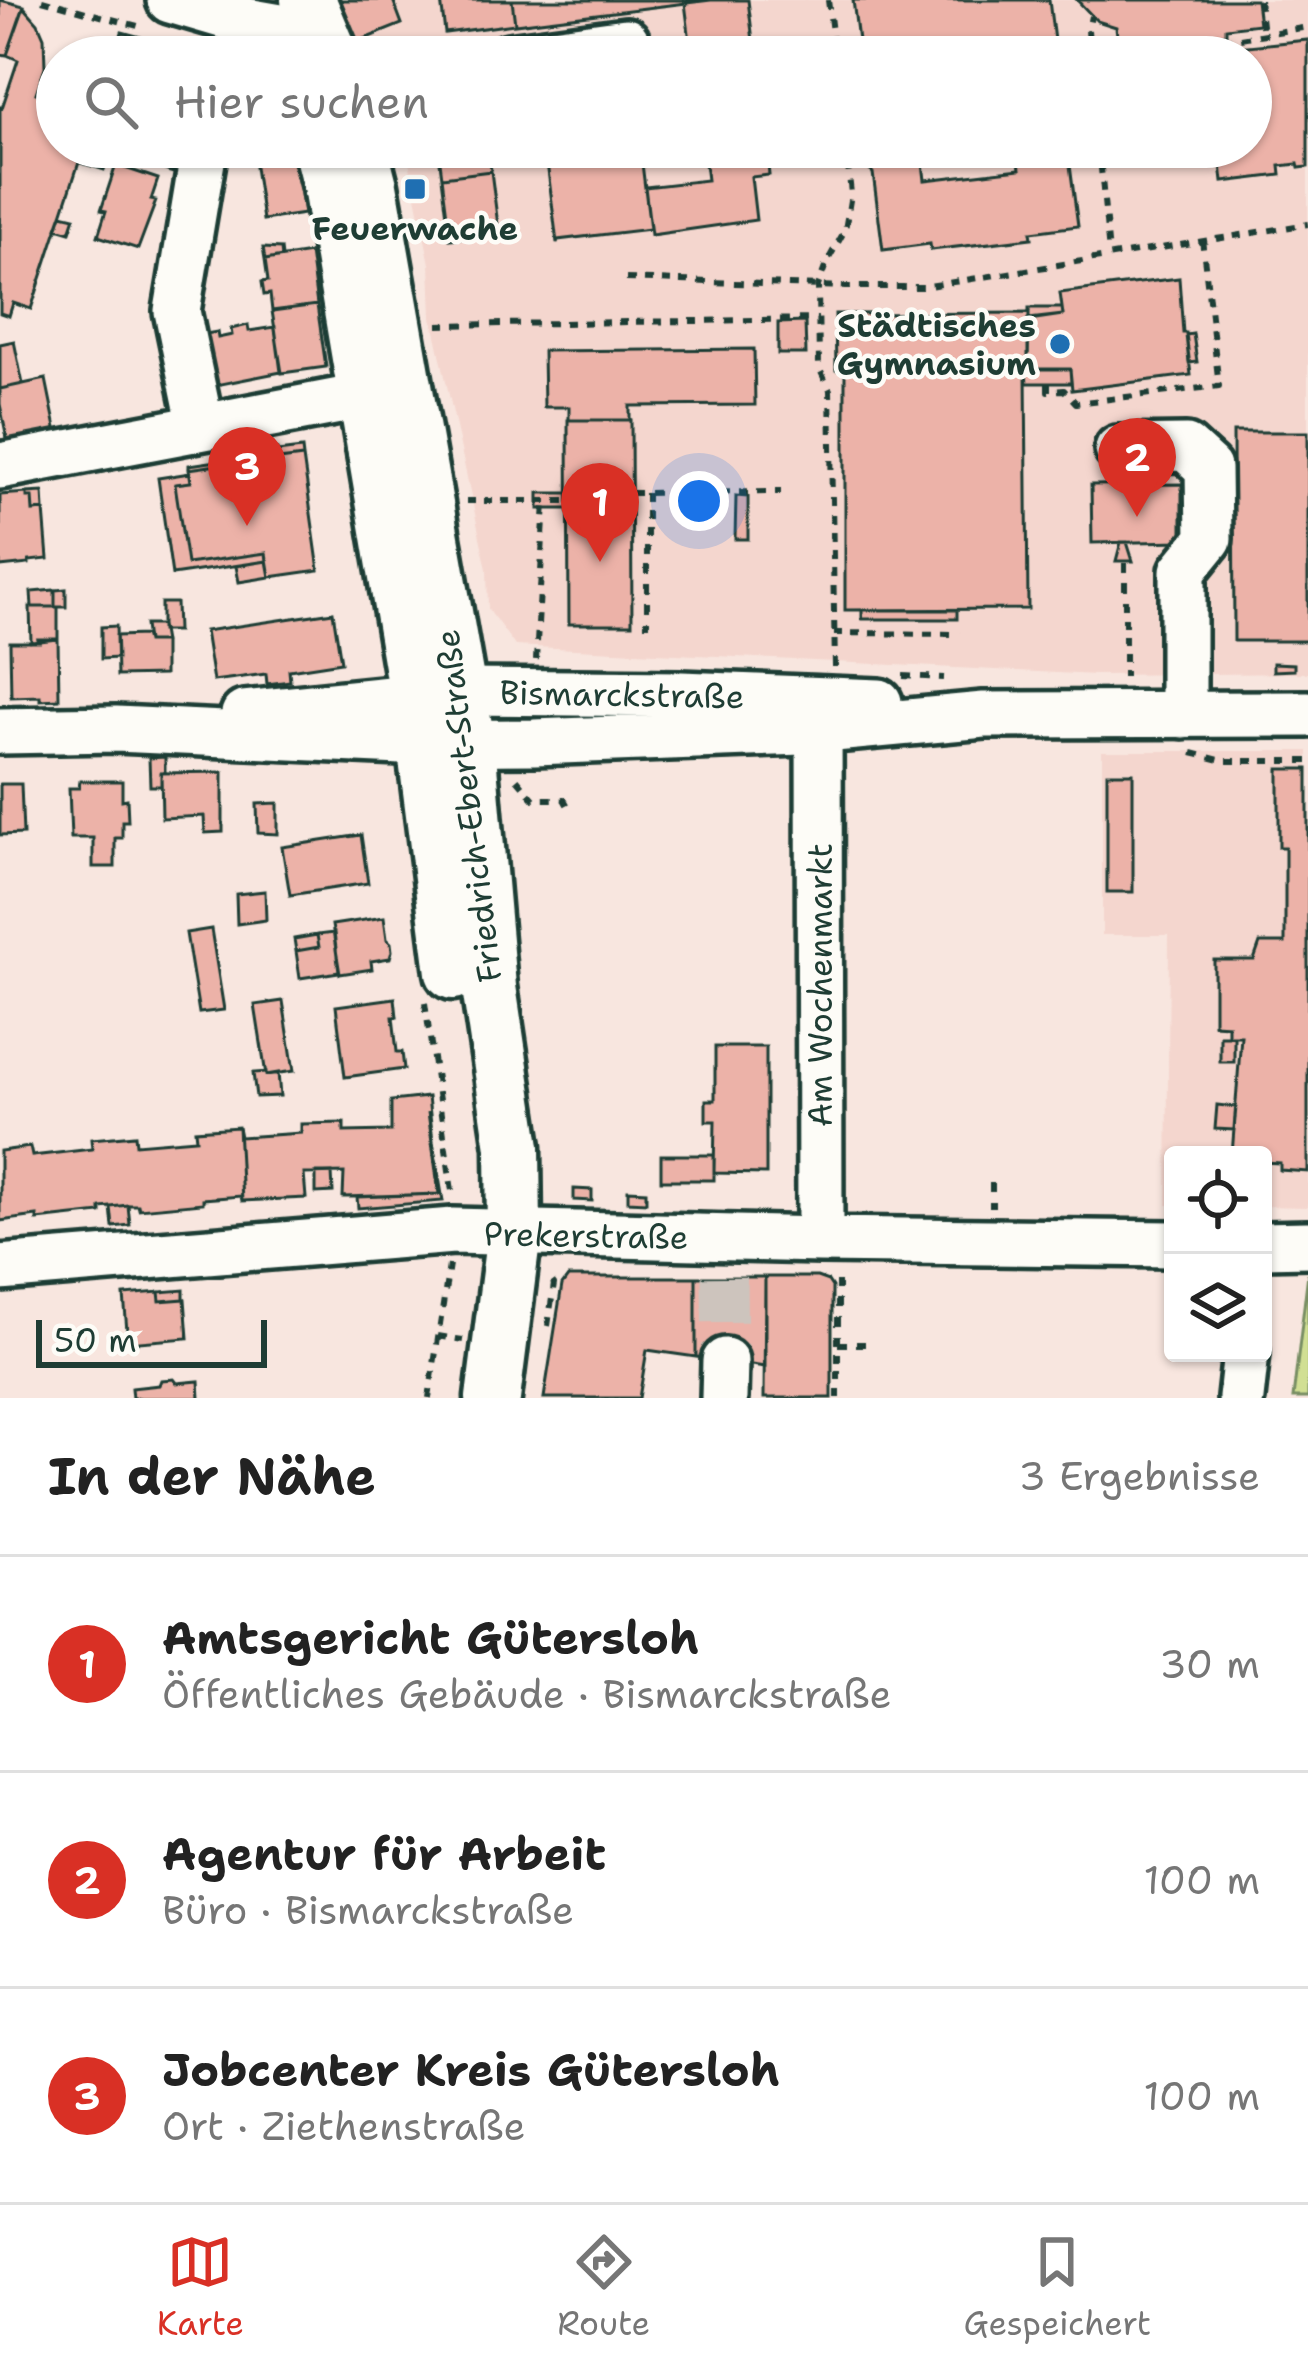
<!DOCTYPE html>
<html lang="de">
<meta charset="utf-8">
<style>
:root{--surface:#fff;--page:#f6f6f6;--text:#222;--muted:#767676;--line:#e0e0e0;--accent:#d93025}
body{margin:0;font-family:"Shantell Sans",sans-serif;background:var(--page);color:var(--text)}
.controls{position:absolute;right:36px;bottom:36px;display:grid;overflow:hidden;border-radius:12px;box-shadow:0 3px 9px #0004}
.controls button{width:108px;height:108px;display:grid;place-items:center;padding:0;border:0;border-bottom:3px solid var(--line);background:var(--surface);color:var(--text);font:60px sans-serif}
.scale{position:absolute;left:36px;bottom:30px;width:231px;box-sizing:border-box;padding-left:12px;border:6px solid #1f3d34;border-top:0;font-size:33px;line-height:42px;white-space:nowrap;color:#1f3d34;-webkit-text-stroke:9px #fdfcf7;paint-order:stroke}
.you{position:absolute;left:699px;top:501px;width:42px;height:42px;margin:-30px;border:9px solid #fff;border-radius:50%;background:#1a73e8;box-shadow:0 0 0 18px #1a73e833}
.badge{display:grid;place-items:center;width:78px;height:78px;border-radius:50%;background:var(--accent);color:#fff;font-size:39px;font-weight:700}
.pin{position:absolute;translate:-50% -99px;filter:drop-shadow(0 3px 6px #0008)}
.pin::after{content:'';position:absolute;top:63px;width:42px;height:36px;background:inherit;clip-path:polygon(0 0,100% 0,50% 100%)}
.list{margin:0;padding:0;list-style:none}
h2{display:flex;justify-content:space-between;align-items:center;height:156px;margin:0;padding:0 48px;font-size:51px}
h2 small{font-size:39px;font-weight:400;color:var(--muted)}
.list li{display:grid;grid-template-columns:78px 1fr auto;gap:36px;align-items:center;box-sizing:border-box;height:216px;padding:0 48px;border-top:3px solid var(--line)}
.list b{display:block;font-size:45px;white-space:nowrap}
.list p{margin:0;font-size:39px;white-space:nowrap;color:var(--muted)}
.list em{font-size:39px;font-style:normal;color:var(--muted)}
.icon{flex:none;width:66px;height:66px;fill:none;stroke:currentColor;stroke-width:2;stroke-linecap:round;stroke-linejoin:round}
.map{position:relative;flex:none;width:1308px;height:1398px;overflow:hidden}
.search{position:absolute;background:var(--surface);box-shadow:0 3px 9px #0004;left:36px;right:36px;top:36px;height:132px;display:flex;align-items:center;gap:30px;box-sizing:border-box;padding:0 42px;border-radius:66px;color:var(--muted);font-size:45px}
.sheet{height:804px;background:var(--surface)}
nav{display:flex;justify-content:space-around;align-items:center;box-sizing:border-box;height:168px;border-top:3px solid var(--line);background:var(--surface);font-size:33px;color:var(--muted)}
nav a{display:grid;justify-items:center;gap:6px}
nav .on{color:var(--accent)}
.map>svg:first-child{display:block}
</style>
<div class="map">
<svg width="1308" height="1398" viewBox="0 0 1308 1398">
<rect width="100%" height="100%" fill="#f8e6df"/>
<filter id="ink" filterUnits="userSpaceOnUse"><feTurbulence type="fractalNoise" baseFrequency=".00833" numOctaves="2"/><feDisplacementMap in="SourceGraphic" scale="24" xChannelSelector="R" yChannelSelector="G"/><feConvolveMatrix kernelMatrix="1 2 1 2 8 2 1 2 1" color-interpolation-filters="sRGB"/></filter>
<g filter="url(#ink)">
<path fill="#f4d6ce" d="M337,0H1308V673L1096,675L515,646L488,609L487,569L432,317L430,264L406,147H1251V57H364L355,43Z
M1102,751H1308V1207L1263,1206V1155H1173V1205H1167L1169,935H1102Z"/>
<path fill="#d1df93" stroke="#788e64" stroke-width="3" d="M1308,1273V1398H1293Z"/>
<path fill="#ecb2a8" stroke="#1f3d34" stroke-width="3" d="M0,0L24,6L7,55L0,54Z
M340,0H393L402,24L357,42Z
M441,0H512L515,24L445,33Z
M512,0H711L515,24Z
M711,0H748L755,57H692L685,3Z
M853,0H1049L1056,57H860Z
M1077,0H1256L1259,24L1226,28V34L1188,38V44L1119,52L1116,27L1097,21Z
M24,7L38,23L44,37L45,67L36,93L57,100V147H84L31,309L13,303L9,316L0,313V107L2,108L18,60L7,55Z
M122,32L214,57H114Z
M1308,40V167L1299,168L1298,164L1280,166L1281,175L1223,182L1219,147H1251V57H1208L1207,50Z
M84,147H112L104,170L79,162Z
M252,147H294L304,214L263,220Z
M438,147H488L491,171L442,177Z
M626,147H640L650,229L558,240L557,243L546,154L548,157Z
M703,147H766L769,175L751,177L756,220L651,235L645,187L707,180Z
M898,147H921L925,180L1020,169L1017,147H1070L1068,150L1078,226L1031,232L1032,238L931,250L930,244L883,250L873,173L864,166L871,156L882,155L880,149Z
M116,165L158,179L151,200L156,201L138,249L98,236L106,211L101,210Z
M491,171L499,233L450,239L442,177Z
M62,214L75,217L70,232L57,228Z
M263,248L281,249L282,257L265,260Z
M310,253L317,305L272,311L270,294L264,295L262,282L268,281L265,260Z
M1179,278L1183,333H1186L1191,375L1072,390L1070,369H1028V319L1063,315L1060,293Z
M317,305L326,367L282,373L272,311Z
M1029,308H1062L1063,315L1029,320Z
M1029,313L1028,369L836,370L835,314Z
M805,322L806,354H778V323Z
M248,325L249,331L275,327L281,372L206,387L200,335L217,332L218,338L232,335L231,329Z
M1193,334L1197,362L1189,363L1186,335Z
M14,341L23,384L0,389V344Z
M754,349L755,405L630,406V420H569V407H544L543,351Z
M1026,369L1028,609L845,610V370Z
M1026,369H1070L1071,383H1027Z
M46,379L57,433L8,443L0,404V389Z
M568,420H631L632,624H569Z
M1233,432H1308V641H1234Z
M302,449L303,457L279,460L277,452Z
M277,450L279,460L303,457L319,570L270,577L266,553L187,564L175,484L191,482L189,469L253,460L252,453Z
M252,456L253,460L189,469V465Z
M190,473L191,482L175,484L187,564L266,553L267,561L172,575L158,478Z
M1182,484V541L1092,543L1091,485Z
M43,492L44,510L33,511L32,497H27V493Z
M27,493V497H32L33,511L44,510L48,559L29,561V564L0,567V495Z
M539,493H569V509H539Z
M736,496L748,497V539H735Z
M1121,542H1127L1133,561H1116Z
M267,561L270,577L239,582L236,566Z
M66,589V607H55V590Z
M55,590V607H32L31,592Z
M161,603H176L177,631H161Z
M30,607H58V639L31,642Z
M862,610H957V619H862Z
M333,612L341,662L289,670L290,681L267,684L266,674L213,681L205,631Z
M145,625H161L164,642H147Z
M116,626L117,658L101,659V627Z
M145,635L147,642H164V675L117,676L116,636Z
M38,639H58L59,699L40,700V696L11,697L10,642H39Z
M1273,663L1294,664V670L1273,671Z
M165,757V773H161V786H150L149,758Z
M1279,769H1308V1172L1280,1170V1163L1263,1162V1155H1232L1241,1036H1228V1025L1214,1024V960H1254L1260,943H1285V847H1279Z
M223,772V832L205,833L204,816L162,818L161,773Z
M1107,773H1133V892H1107Z
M80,781H122V800L127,799L128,821H122V838H115V867H93V838H71L69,788H79Z
M0,784H21L23,834L0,835Z
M278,803V834L258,833L257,804Z
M361,835L368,883L290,895L282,847Z
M265,891L266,920L237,924L236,894Z
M384,917L387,939L391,943L392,951L390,958L371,961L372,969L340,974L332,925Z
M211,929L224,1010L199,1013L186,933Z
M334,933L339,972L300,978L296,951L319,947L317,935Z
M317,935L319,947L296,951L294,939Z
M395,998L397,1017H393L397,1052H402L404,1069L345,1077L336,1006Z
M283,1001L294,1071L266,1075L255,1005Z
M1220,1036H1234V1062H1220Z
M715,1047H766V1174L714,1173L715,1121H706V1100H715Z
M266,1072V1075L278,1073L280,1096L256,1097L253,1073Z
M428,1097L439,1194L343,1197L344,1173L304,1174L306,1198L242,1201L238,1127L240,1137L301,1133V1124L344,1123V1132L391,1131V1101Z
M1217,1105L1236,1107L1234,1130L1215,1129Z
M428,1112L443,1201L358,1208L357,1197L439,1194Z
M238,1127L242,1201L241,1196L203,1199V1203L139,1209L138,1205H128L101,1208V1213L37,1220V1216L0,1221V1151L30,1147L32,1156L92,1149L91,1139L135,1135L136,1144L196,1139L195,1130Z
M661,1155H714V1180H661Z
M316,1173H332L333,1192L316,1193Z
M574,1189L592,1190V1201L574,1200Z
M628,1190L646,1191V1202L628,1201Z
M128,1205L130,1225L113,1227L111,1207Z
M568,1277H696V1357L647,1350L639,1398H544L562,1285Z
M696,1277H765V1367L696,1357Z
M765,1277H817L828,1281L832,1287V1398H764Z
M184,1290V1299L160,1301L159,1292Z
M159,1292L160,1301L185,1299L188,1338L128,1343L124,1295Z
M174,1379L177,1383L199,1381L200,1398H132L131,1388L159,1385L161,1380Z"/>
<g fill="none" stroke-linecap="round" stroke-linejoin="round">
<path stroke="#cdc4bd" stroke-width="45" stroke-dasharray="45 22" stroke-linecap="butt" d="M724,1277L725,1361"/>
<g stroke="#1f3d34" stroke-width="54">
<path id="minor" d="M170,0L235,19L280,27
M509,57L626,41
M176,147L203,155L177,311L201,427
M1118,449L1186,448L1208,468L1209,539L1183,571V715
M0,466L397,390
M819,703L820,1240
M244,714L459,692L681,694L879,702
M0,731L116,729L424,743L534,742L802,732L984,715L1308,714
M1263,1245L1308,1244
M0,1268L453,1231L820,1240L1173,1244
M724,1398L725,1361
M1241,1398L1246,1353"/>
</g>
<g stroke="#1f3d34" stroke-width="63">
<path id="major" d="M308,0L332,57
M320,147L330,186L424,743L453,972
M360,147L370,186L468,743L489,987L513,1147L514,1233L493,1398"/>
</g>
<path stroke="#1f3d34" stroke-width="6" stroke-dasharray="9 9" stroke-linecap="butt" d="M42,0L145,28
M828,0L835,57
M1259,0L1263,34
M1090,57L1088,30L1091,16
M1193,57L1203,44L1308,27
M1099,147L1109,254
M626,279L846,287H923L1308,224
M438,325L818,319
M1048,383V391L1064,390L1076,403L1219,386L1202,239
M631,493L781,492
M647,493V626
M466,501H569
M1125,563V677
M834,633L960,634
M536,660L545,502
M835,667L830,390L819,368L818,286L827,262L845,230L851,194L846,147
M903,676L944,678
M1192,753L1224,761H1308
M517,779L534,799H564L570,810
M425,1003L453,1198
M992,1183V1207
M548,1326L554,1284L551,1280
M438,1336L463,1340
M838,1344H869
M429,1398L449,1265
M838,1398V1276"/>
<use href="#minor" stroke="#fdfcf7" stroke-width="45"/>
<use href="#major" stroke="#fdfcf7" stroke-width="54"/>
</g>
</g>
<g fill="#1f6fb2" stroke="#fdfcf7" stroke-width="4.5">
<rect x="403" y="177" width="24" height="24" rx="6"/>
<circle cx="1060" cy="344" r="12"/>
</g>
<g text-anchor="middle" stroke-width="9" stroke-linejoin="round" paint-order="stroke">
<g font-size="33" font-weight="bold" fill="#1f3d34" stroke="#fdfcf7">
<text x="415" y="240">Feuerwache</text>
<text x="1036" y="337" text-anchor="end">Städtisches<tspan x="1036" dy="38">Gymnasium</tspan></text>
</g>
<g font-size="33" fill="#1f3d34" stroke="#fdfcf7">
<text transform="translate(622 694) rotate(1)" y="12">Bismarckstraße</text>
<text transform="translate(468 806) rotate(-97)" y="12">Friedrich-Ebert-Straße</text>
<text transform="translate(820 985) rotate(-90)" y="12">Am Wochenmarkt</text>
<text transform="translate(586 1235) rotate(1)" y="12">Prekerstraße</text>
</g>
</g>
</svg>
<div class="controls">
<button><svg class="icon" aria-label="locate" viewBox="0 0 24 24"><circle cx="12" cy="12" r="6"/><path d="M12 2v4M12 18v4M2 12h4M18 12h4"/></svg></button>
<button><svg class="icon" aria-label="layers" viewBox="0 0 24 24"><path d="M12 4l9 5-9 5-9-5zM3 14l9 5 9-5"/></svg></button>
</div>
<div class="scale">50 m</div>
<div class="you"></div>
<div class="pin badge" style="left:600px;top:562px">1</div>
<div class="pin badge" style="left:1137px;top:517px">2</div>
<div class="pin badge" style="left:247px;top:526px">3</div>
<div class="search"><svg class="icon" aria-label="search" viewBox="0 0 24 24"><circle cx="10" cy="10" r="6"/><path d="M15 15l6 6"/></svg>Hier suchen</div>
</div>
<section class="sheet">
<h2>In der Nähe<small>3 Ergebnisse</small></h2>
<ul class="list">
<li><span class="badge">1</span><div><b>Amtsgericht Gütersloh</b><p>Öffentliches Gebäude · Bismarckstraße</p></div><em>30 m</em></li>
<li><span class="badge">2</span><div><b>Agentur für Arbeit</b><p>Büro · Bismarckstraße</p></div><em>100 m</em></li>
<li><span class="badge">3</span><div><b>Jobcenter Kreis Gütersloh</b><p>Ort · Ziethenstraße</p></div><em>100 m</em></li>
</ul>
</section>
<nav>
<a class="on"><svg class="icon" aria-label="map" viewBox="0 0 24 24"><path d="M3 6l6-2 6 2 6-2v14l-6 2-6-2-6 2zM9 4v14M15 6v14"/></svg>Karte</a>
<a><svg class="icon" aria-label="directions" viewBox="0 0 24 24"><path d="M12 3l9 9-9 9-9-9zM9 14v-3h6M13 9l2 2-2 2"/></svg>Route</a>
<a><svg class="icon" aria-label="saved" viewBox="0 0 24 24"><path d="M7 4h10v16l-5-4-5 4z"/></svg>Gespeichert</a>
</nav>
